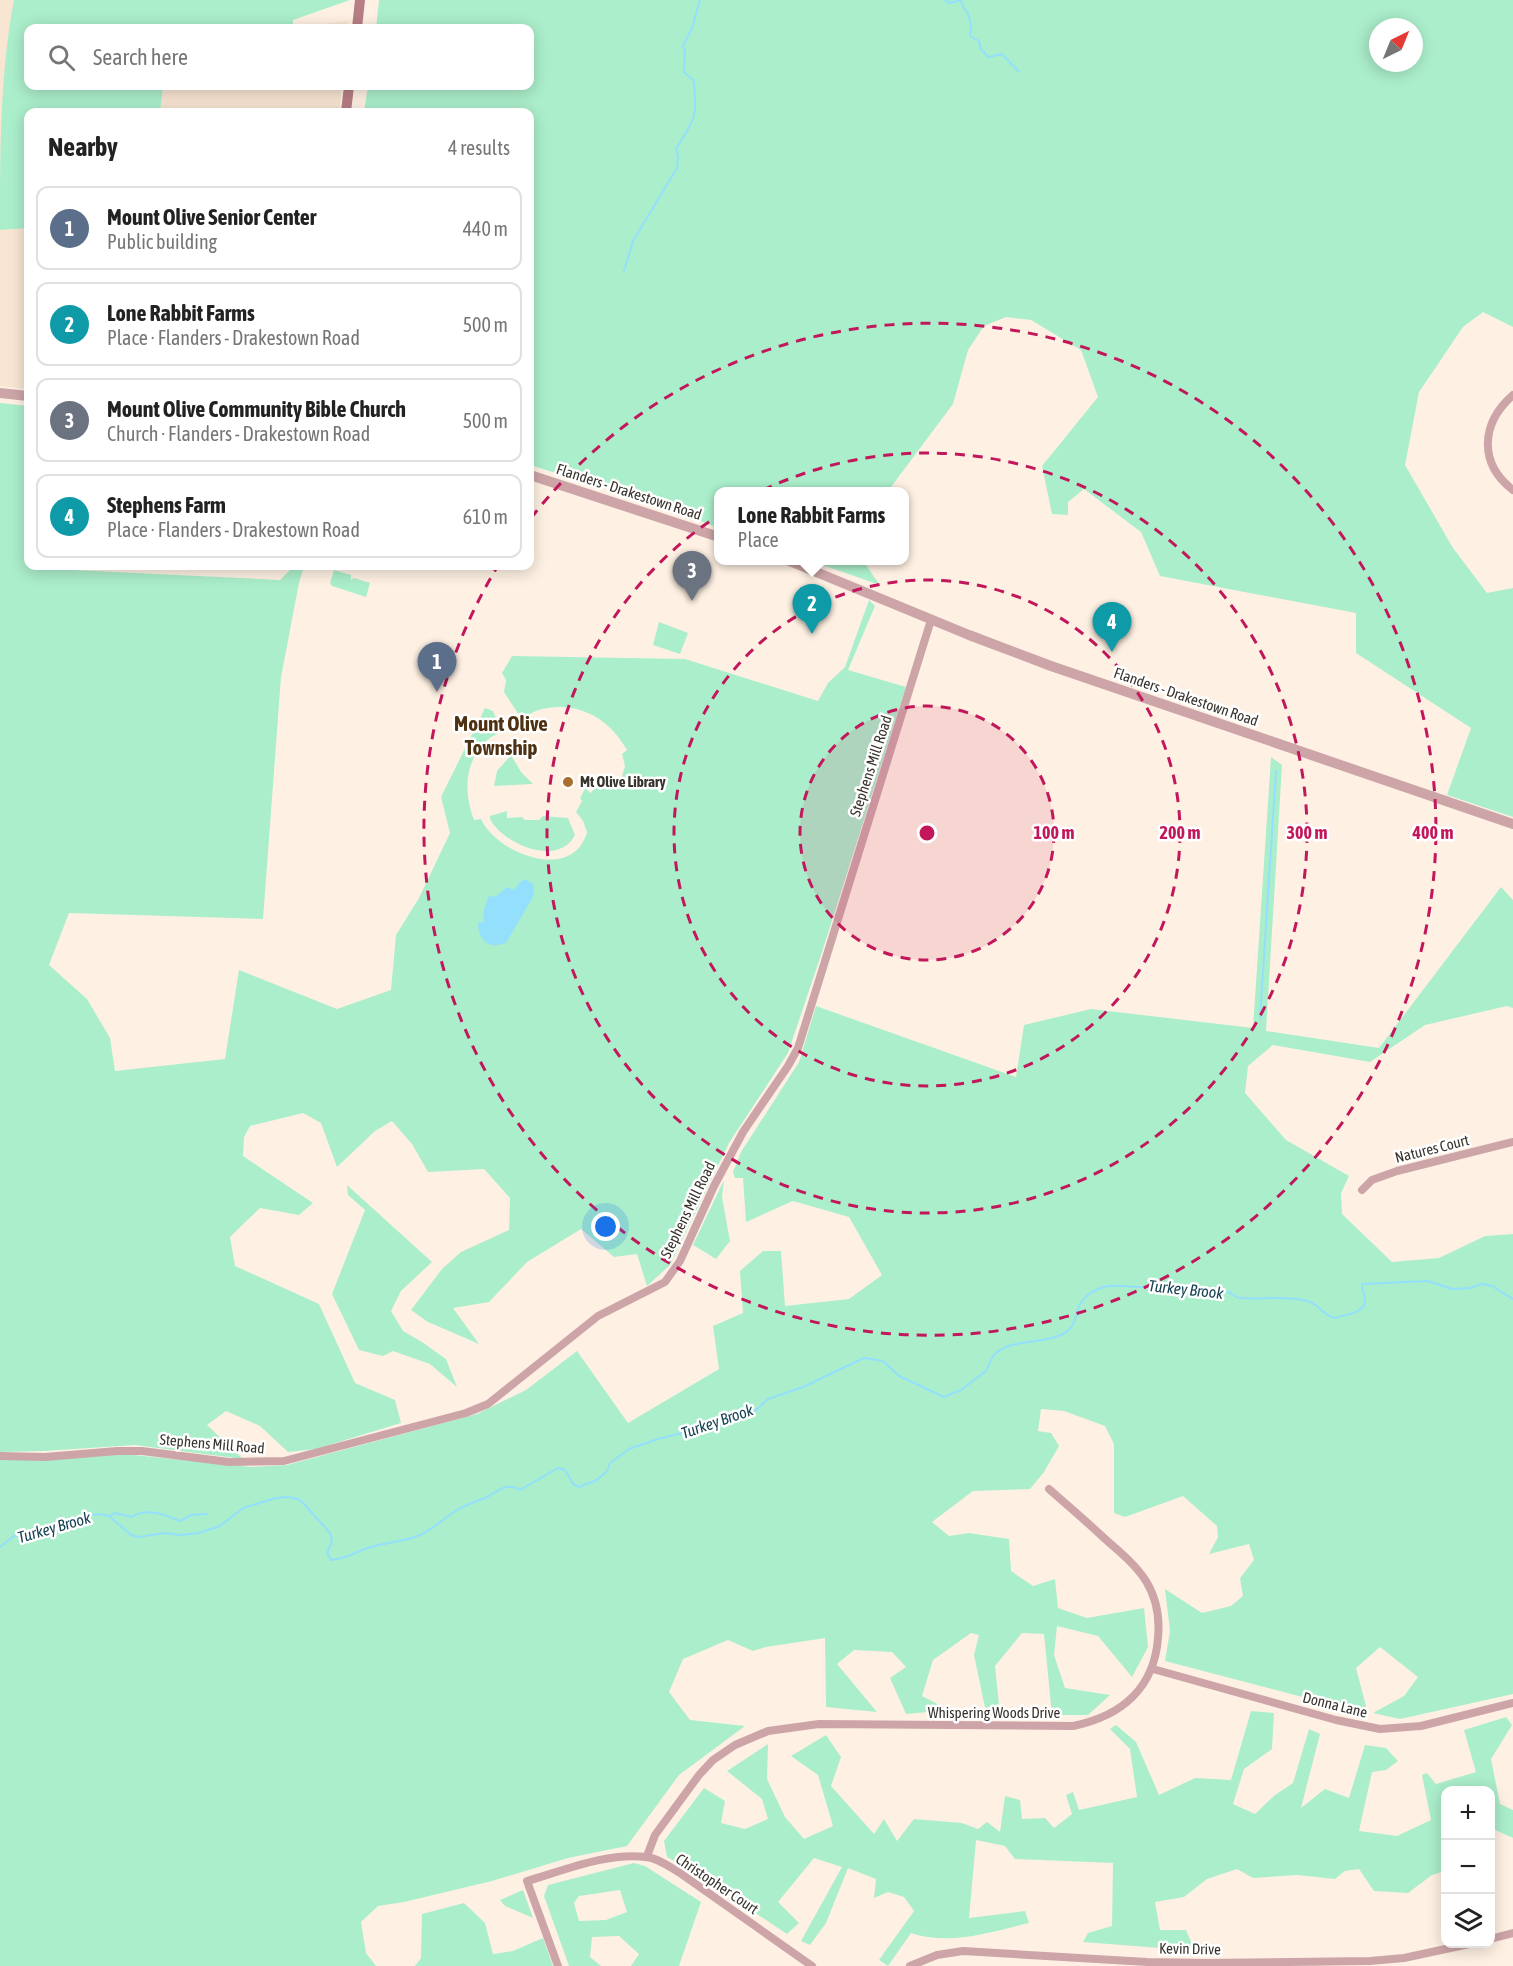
<!DOCTYPE html>
<meta charset="utf-8">
<style>
:root{--surface:#fff;--page:#f6f6f6;--text:#222;--muted:#767676;--line:#e0e0e0;--accent:#0b8043}
body{margin:0;font-family:"Asap Condensed",sans-serif;background:var(--page);color:var(--text)}
.controls{position:absolute;right:18px;bottom:18px;display:grid;overflow:hidden;border-radius:12px;box-shadow:0 3px 15px #0003}
.controls button{width:54px;height:54px;display:grid;place-items:center;padding:0;border:0;border-bottom:2px solid var(--line);background:var(--surface);color:var(--text);font:30px sans-serif}
.compass{position:absolute;left:1369px;top:18px;width:54px;height:54px;border-radius:50%;background:var(--surface);box-shadow:0 3px 15px #0003;rotate:43deg}
.you{position:absolute;left:606px;top:1227px;width:21px;height:21px;margin:-15px;border:4px solid #fff;border-radius:50%;background:#1a73e8;box-shadow:0 0 0 9px #1a73e833}
.badge{display:grid;place-items:center;width:39px;height:39px;border-radius:50%;background:var(--accent);color:#fff;font-size:20px;font-weight:700}
.pin{position:absolute;translate:-50% -50px;filter:drop-shadow(0 2px 3px #0008)}
.pin::after{content:'';position:absolute;top:32px;width:21px;height:18px;background:inherit;clip-path:polygon(0 0,100% 0,50% 100%)}
.popup{position:absolute;left:714px;top:487px;width:195px;height:78px;box-sizing:border-box;display:grid;place-content:center;border-radius:12px;background:var(--surface);filter:drop-shadow(0 2px 4px #0005);font-size:20px;white-space:nowrap;color:var(--muted)}
.popup b{font-size:22px;color:var(--text)}
.popup::after{content:'';position:absolute;left:50%;top:100%;margin-left:-12px;border:12px solid transparent;border-top-color:var(--surface)}
.list{margin:0;padding:0;list-style:none}
h2{display:flex;justify-content:space-between;align-items:center;height:78px;margin:0;padding:0 24px;font-size:26px}
h2 small{font-size:20px;font-weight:400;color:var(--muted)}
.list li{display:grid;grid-template-columns:39px 1fr auto;gap:18px;align-items:center;box-sizing:border-box;height:84px;margin:0 12px 12px;padding:0 12px;border:2px solid var(--line);border-radius:12px}
.list b{display:block;font-size:22px;white-space:nowrap}
.list p{margin:0;font-size:20px;white-space:nowrap;color:var(--muted)}
.list em{font-size:20px;font-style:normal;color:var(--muted)}
.icon{flex:none;width:33px;height:33px;fill:none;stroke:currentColor;stroke-width:2;stroke-linecap:round;stroke-linejoin:round}
.map{position:relative;flex:none;width:1513px;height:1966px;overflow:hidden}
.search{position:absolute;background:var(--surface);box-shadow:0 3px 15px #0003;left:24px;top:24px;width:510px;height:66px;display:flex;align-items:center;gap:15px;box-sizing:border-box;padding:0 21px;border-radius:12px;color:var(--muted);font-size:22px}
.panel{position:absolute;background:var(--surface);box-shadow:0 3px 15px #0003;left:24px;top:108px;width:510px;height:462px;border-radius:12px}
.map>svg:first-child{display:block}
</style>
<div class="map">
<svg width="1513" height="1966" viewBox="0 0 1513 1966">
<rect width="100%" height="100%" fill="#fef1e3"/>
<path fill="#f8e5d2" d="M0,0H107L286,28L348,21L347,28H28V86H342L339,112H28V389L0,386Z"/>
<path fill="#abeecb" fill-rule="evenodd" d="M14,0H350L293,20V28H28V86H163L160,112H28V228L0,230C0,155 0,72 14,0Z
M379,0H1513V327L1483,312L1463,327L1419,392L1405,465L1453,548L1487,593L1513,588V817L1447,795L1471,728L1356,653V613L1160,576L1141,532L1084,489L1068,502V515L1052,514L1042,466L1098,397L1081,350L1031,320L1006,317L984,326L968,350L953,404L888,491L719,492V528L651,503L530,465V112H364L368,86H530V28H376ZM1378,27H1414V63H1378Z
M0,403L28,406V566L30,568L280,580L290,570L287,566H304L299,583L281,677L263,919L69,913L49,965L87,999L110,1038L115,1071L225,1059L239,970L337,1009L391,990L396,935L419,898L450,833L441,797L485,708L493,711L502,731C498,734 494,735 490,738C464,759 463,792 474,820L481,819C497,854 573,883 587,832L583,821L576,812L582,801L580,798L586,787L589,786L587,790L591,793C598,781 612,784 622,776L625,766L622,754L627,750C611,721 582,702 547,708C538,710 532,711 526,718L519,715L504,692L506,680L502,673L512,656L685,659L818,701L828,683L845,667L869,600L875,606L848,670L906,687L823,949L788,1053L729,1143L670,1265L647,1286L637,1254L614,1257L581,1229L527,1262L489,1302L453,1308L479,1344L428,1322L411,1310L442,1269L461,1252L509,1230L510,1198L484,1169L428,1172L412,1144L392,1121L375,1131L337,1167L321,1123L303,1113L250,1126L244,1137L243,1156L313,1203L299,1215L260,1208L230,1237L235,1266L319,1304L355,1383L395,1400L401,1423L316,1449L288,1452L260,1426L226,1411L207,1425L243,1459L135,1445L44,1451L0,1452Z
M811,561H863L880,585Z
M334,570L351,575V580L354,578L370,583L366,597L332,586L330,583Z
M659,622L688,633L680,654L653,645Z
M511,755L521,772L533,784L494,786L497,771Z
M1271,757L1282,765L1266,1031L1379,1048L1501,887L1513,900V1008L1507,1006L1425,1025L1370,1062L1273,1045L1248,1066L1245,1093L1286,1140L1349,1176L1341,1193L1342,1214L1392,1262L1439,1258L1485,1236L1513,1234V1694L1400,1719L1373,1713L1404,1696L1418,1677L1380,1647L1356,1668L1366,1706L1364,1713L1165,1661L1170,1631L1165,1589L1202,1613L1231,1606L1243,1596L1240,1578L1254,1560L1249,1544L1209,1554L1218,1537L1217,1526L1183,1496L1125,1517L1114,1513V1444L1105,1426L1064,1411L1041,1409L1038,1431L1051,1433L1059,1446L1044,1472L1030,1489L973,1491L932,1522L949,1536L969,1533L1009,1539L1011,1571L1033,1586L1055,1579L1058,1608L1087,1618L1144,1608L1148,1647L1132,1677L1098,1636L1057,1626L1054,1655L1065,1688L1110,1695L1088,1715H1052L1044,1634L1022,1633L995,1666L1000,1714L987,1717L974,1655L979,1635L971,1633L933,1660L922,1696L949,1710L906,1714L890,1678L906,1667L892,1652L854,1650L837,1664L877,1712L826,1707L825,1638L766,1647L753,1651L728,1640L683,1659L669,1692L690,1720L745,1726L679,1775L627,1846L568,1858L492,1881L404,1902L378,1906L361,1922L366,1953L376,1966H0V1460H35L124,1454L251,1467L287,1465L477,1414L526,1390L577,1351L628,1423L719,1369L713,1326L743,1313L740,1271L763,1251H781L785,1306L849,1299L882,1275L849,1217L793,1201L746,1222L743,1178H735L733,1172L741,1152L799,1062L816,1006L1016,1077L1024,1025L1091,1009L1253,1028Z
M507,811V818L522,817L525,820H539L543,816L568,818L575,835C558,868 503,844 490,819V816Z
M724,1180L722,1197L730,1241L716,1259L693,1245Z
M347,1185L432,1262L401,1291L391,1311L403,1331L422,1342L446,1359L457,1387L430,1364L393,1351L383,1356L359,1350L332,1294L365,1210L348,1195Z
M1251,1711L1274,1713L1272,1749L1244,1769L1233,1804L1255,1814L1275,1795L1293,1783L1309,1729L1320,1734L1301,1808L1325,1789L1349,1798L1365,1745L1386,1748L1398,1761L1386,1770L1372,1772L1359,1831L1397,1836L1431,1820L1422,1775L1427,1773L1436,1784L1476,1772L1464,1730L1506,1717L1512,1725L1491,1759L1500,1804L1513,1810V1838L1491,1828L1490,1790H1446L1445,1871L1432,1875L1408,1893L1374,1891L1359,1869L1345,1871L1335,1879L1297,1875L1253,1878L1237,1869L1207,1879L1184,1897L1155,1902L1160,1930H1186L1192,1944L1201,1943L1199,1951L1083,1942L1088,1933L1112,1926L1113,1863L1015,1859L1005,1846L976,1840L969,1918L1025,1911L1029,1923C990,1932 950,1946 911,1933L888,1966L879,1960L914,1911L904,1897L888,1892L874,1898L876,1879L848,1868L826,1923L810,1945L801,1941L842,1867L814,1858L778,1902L799,1923L787,1934L697,1874L667,1857L664,1841L704,1788L725,1801L721,1823L745,1829L768,1819L762,1799L727,1771L768,1744L767,1779L785,1817L804,1839L833,1826L818,1775L791,1756L826,1735L841,1757L831,1786L874,1834L884,1819L897,1841L914,1819L962,1823L978,1829L987,1822L1000,1832L1005,1796L1020,1800L1022,1819L1045,1818L1054,1828L1072,1814L1066,1795L1073,1792L1079,1810L1137,1797L1130,1749L1110,1729L1116,1725L1136,1742L1159,1795L1195,1778L1231,1780Z
M634,1863L645,1866L701,1902L679,1966H631L639,1954L619,1936L592,1937L590,1957L601,1966H569L544,1896L548,1885ZM620,1890L627,1912L606,1920L579,1921L574,1903L579,1896Z
M523,1890L533,1918L505,1906L500,1900Z
M464,1903L485,1923L493,1954L513,1951L543,1938L553,1966H415L421,1958L422,1914Z"/>
<path fill="#94dffc" d="M525,879L534,885L533,897L506,943C502,944 496,946 492,945C482,944 476,929 479,921L483,923L484,910L489,895L495,897L507,887L514,890L520,882Z"/>
<g fill="none" stroke-linecap="round" stroke-linejoin="round">
<path stroke="#94dffc" stroke-width="2" d="M945,0L949,3L961,0L964,9L967,11L971,24L970,36L979,41L981,49L988,57L1002,54L1019,72
M624,271L633,241L677,168L678,157L676,149C680,142 693,123 694,115C697,105 694,92 694,81L684,72L685,51L683,46L692,28L700,0
M1260,1018L1276,771
M111,1515L115,1513L132,1517C146,1507 166,1515 180,1521L191,1515L207,1514
M0,1547L14,1536L54,1529L79,1517L99,1514L109,1516L131,1535L138,1537L165,1533L180,1535L199,1533L220,1526L243,1508L276,1498L287,1497L298,1499L303,1503L330,1533L332,1541L327,1553L331,1560C346,1559 357,1551 371,1547C387,1542 404,1542 420,1535C433,1529 442,1520 454,1512C464,1505 476,1502 487,1497C500,1490 506,1482 520,1490L558,1468L565,1470L573,1484L579,1487L597,1480L607,1471L610,1463L629,1449L658,1439L723,1423L755,1411L768,1399L803,1387L864,1358L883,1361L899,1376L944,1397L961,1390L986,1371C990,1366 989,1360 994,1355C1010,1338 1042,1345 1063,1334C1082,1323 1071,1307 1089,1294C1107,1282 1118,1286 1137,1287C1150,1288 1161,1283 1174,1285C1184,1287 1194,1292 1205,1293C1213,1293 1220,1289 1228,1292C1233,1294 1234,1297 1240,1298C1262,1300 1285,1295 1307,1301C1320,1304 1319,1313 1334,1318C1344,1315 1367,1313 1365,1299C1364,1293 1362,1290 1362,1284L1428,1281L1452,1289L1470,1288L1482,1284L1492,1286L1513,1299"/>
<path stroke="#cda5a8" stroke-width="8" d="M1513,395C1481,423 1478,463 1513,490
M1362,1190L1372,1180L1397,1171L1513,1142
M0,1456L45,1457L117,1451H142L229,1462L284,1461L466,1413L488,1404L598,1316L665,1282L680,1261L714,1186L743,1132L788,1066L798,1048L931,620
M1153,1669L1336,1720L1380,1729L1421,1726L1513,1703
M647,1856L655,1835L699,1775L713,1760L735,1745L768,1731L819,1724L1073,1726C1121,1716 1154,1689 1158,1638C1160,1617 1157,1599 1146,1581C1135,1564 1119,1551 1104,1538C1086,1521 1067,1505 1049,1489
M1490,1939L1513,1933
M558,1966L527,1881C565,1870 607,1852 646,1857C658,1858 670,1867 680,1873L812,1966
M910,1966L937,1955L963,1951L1147,1962L1206,1963L1370,1961L1404,1958L1469,1944"/>
<path stroke="#cda5a8" stroke-width="10" d="M0,393L28,396
M530,475L719,537
M787,560L969,635L1051,666L1513,824"/>
<path stroke="#b77e84" stroke-width="10" d="M357,28L360,0
M346,112L349,86"/>
</g>
<circle cx="927" cy="833" r="127" fill="#c2185b" fill-opacity=".12"/>
<g fill="none" stroke="#c2185b" stroke-width="3" stroke-dasharray="10 8">
<circle cx="927" cy="833" r="127"/>
<circle cx="927" cy="833" r="253"/>
<circle cx="927" cy="833" r="380"/>
<path d="M531 518A506 506 0 1 1 496 569"/>
</g>
<circle fill="#a86f2d" stroke="#fff" stroke-width="2" cx="568" cy="782" r="6"/>
<g text-anchor="middle" stroke-width="5" stroke-linejoin="round" paint-order="stroke">
<g font-size="15" fill="#38332d" stroke="#fff">
<text transform="translate(629 492) rotate(18)" y="5">Flanders - Drakestown Road</text>
<text transform="translate(1186 697) rotate(19)" y="5">Flanders - Drakestown Road</text>
<text transform="translate(871 766) rotate(-72)" y="5">Stephens Mill Road</text>
<text transform="translate(1432 1149) rotate(-14)" y="5">Natures Court</text>
<text transform="translate(688 1210) rotate(-64)" y="5">Stephens Mill Road</text>
<text transform="translate(212 1444) rotate(5)" y="5">Stephens Mill Road</text>
<text transform="translate(1335 1705) rotate(14)" y="5">Donna Lane</text>
<text x="994" y="1718">Whispering Woods Drive</text>
<text transform="translate(717 1884) rotate(34)" y="5">Christopher Court</text>
<text transform="translate(1190 1949) rotate(1)" y="5">Kevin Drive</text>
</g>
<g font-size="15" font-weight="bold" fill="#38332d" stroke="#fff" text-anchor="start">
<text x="580" y="787">Mt Olive Library</text>
</g>
<g font-size="16" font-style="italic" fill="#164252" stroke="#fff">
<text transform="translate(1186 1289) rotate(6)" y="6">Turkey Brook</text>
<text transform="translate(717 1421) rotate(-19)" y="6">Turkey Brook</text>
<text transform="translate(54 1527) rotate(-16)" y="6">Turkey Brook</text>
</g>
<g font-size="21" font-weight="bold" fill="#4d3112" stroke="#fff">
<text x="501" y="731">Mount Olive<tspan x="501" dy="24">Township</tspan></text>
</g>
</g>
<circle cx="927" cy="833" r="9" fill="#c2185b" stroke="#fff" stroke-width="3"/>
<g font-size="18" text-anchor="middle" font-weight="bold" fill="#c2185b" stroke="#fff" stroke-width="5" stroke-linejoin="round" paint-order="stroke">
<text x="1054" y="839">100 m</text>
<text x="1180" y="839">200 m</text>
<text x="1307" y="839">300 m</text>
<text x="1433" y="839">400 m</text>
</g>
</svg>
<div class="controls">
<button>+</button>
<button>−</button>
<button><svg class="icon" aria-label="layers" viewBox="0 0 24 24"><path d="M12 4l9 5-9 5-9-5zM3 14l9 5 9-5"/></svg></button>
</div>
<svg class="compass" viewBox="-18 -18 36 36"><path d="M0-13l5 13h-10z" fill="#e53935"/><path d="M0 13l5-13h-10z" fill="#767676"/></svg>
<div class="you"></div>
<div class="pin badge" style="left:437px;top:692px;background:#5c6f8a">1</div>
<div class="pin badge" style="left:812px;top:634px;background:#0f9aa8">2</div>
<div class="popup"><b>Lone Rabbit Farms</b>Place</div>
<div class="pin badge" style="left:692px;top:601px;background:#6b7280">3</div>
<div class="pin badge" style="left:1112px;top:652px;background:#0f9aa8">4</div>
<div class="search"><svg class="icon" aria-label="search" viewBox="0 0 24 24"><circle cx="10" cy="10" r="6"/><path d="M15 15l6 6"/></svg>Search here</div>
<section class="panel">
<h2>Nearby<small>4 results</small></h2>
<ul class="list">
<li><span class="badge" style="background:#5c6f8a">1</span><div><b>Mount Olive Senior Center</b><p>Public building</p></div><em>440 m</em></li>
<li><span class="badge" style="background:#0f9aa8">2</span><div><b>Lone Rabbit Farms</b><p>Place · Flanders - Drakestown Road</p></div><em>500 m</em></li>
<li><span class="badge" style="background:#6b7280">3</span><div><b>Mount Olive Community Bible Church</b><p>Church · Flanders - Drakestown Road</p></div><em>500 m</em></li>
<li><span class="badge" style="background:#0f9aa8">4</span><div><b>Stephens Farm</b><p>Place · Flanders - Drakestown Road</p></div><em>610 m</em></li>
</ul>
</section>
</div>
